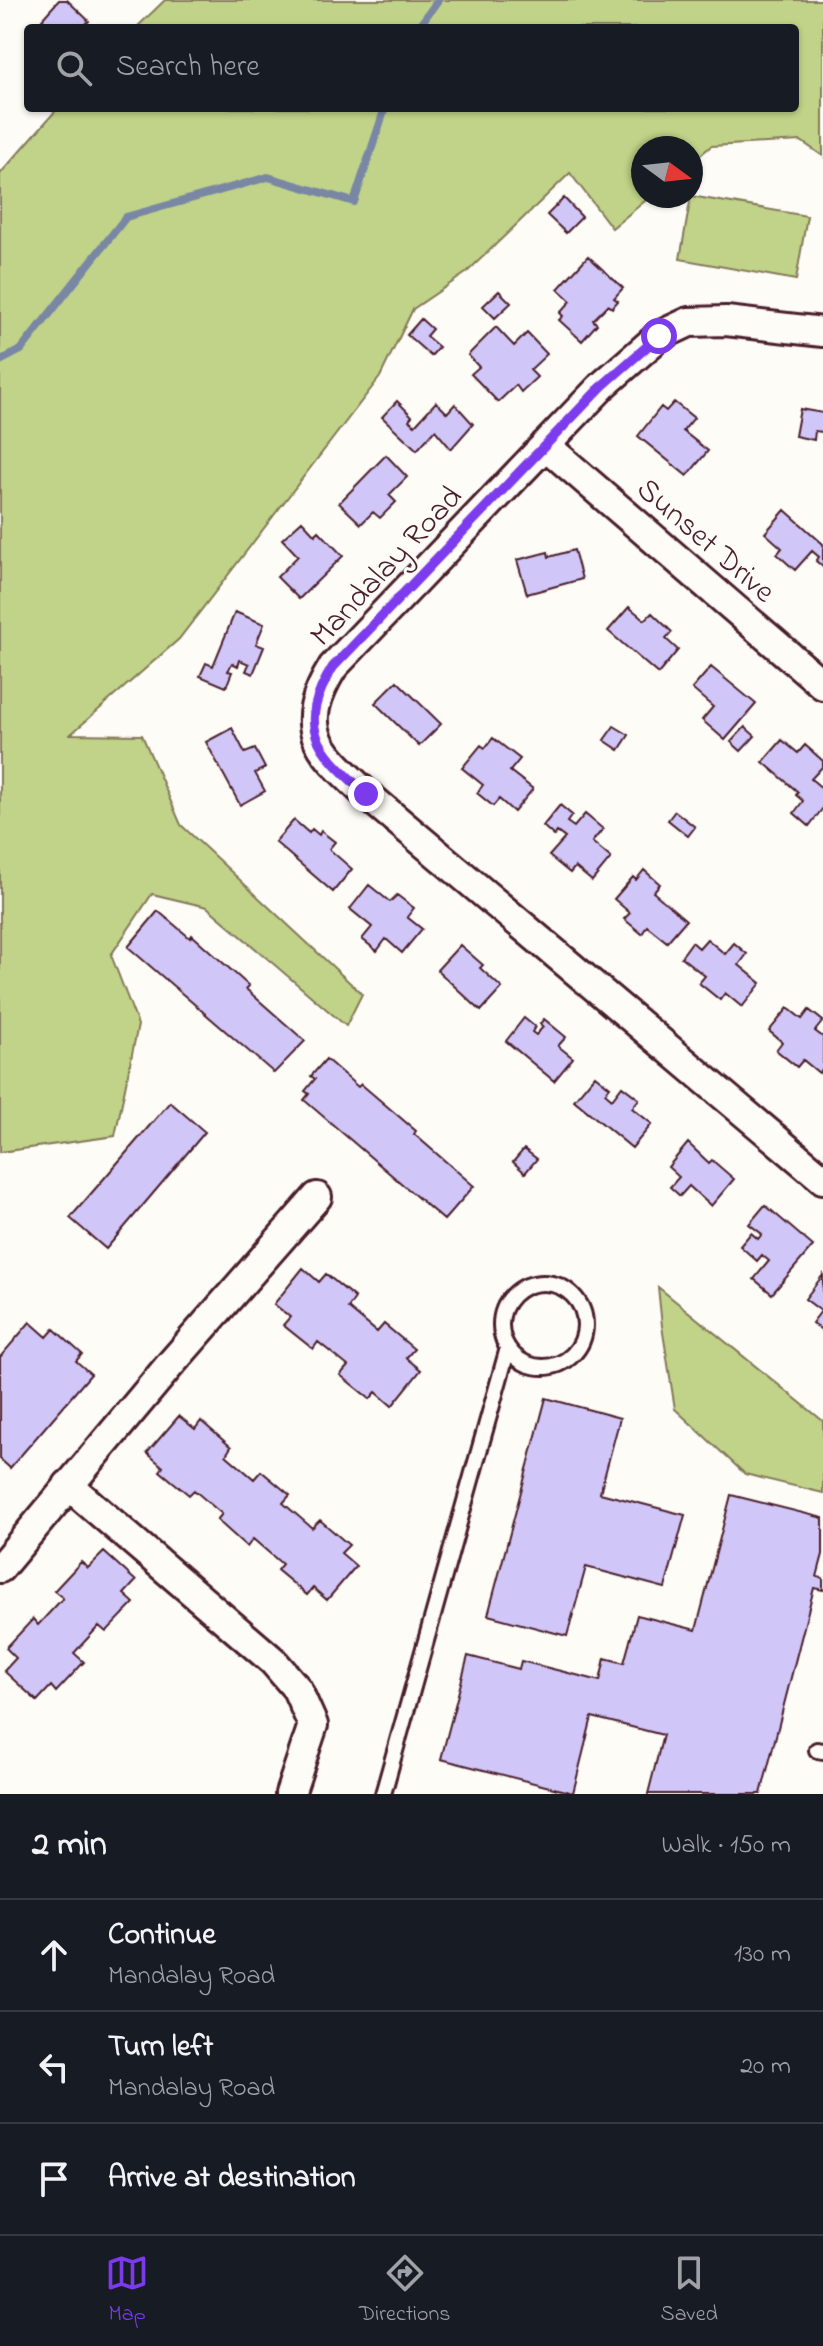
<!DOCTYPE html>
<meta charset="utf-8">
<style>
:root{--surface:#171b24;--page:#242831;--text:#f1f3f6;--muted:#9ea1a6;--line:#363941;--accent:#7c3aed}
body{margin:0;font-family:"Indie Flower",sans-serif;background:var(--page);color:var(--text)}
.compass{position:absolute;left:631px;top:136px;width:72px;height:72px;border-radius:50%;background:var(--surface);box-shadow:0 2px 6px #0004;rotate:105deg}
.stop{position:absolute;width:24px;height:24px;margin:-18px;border:6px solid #7c3aed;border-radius:50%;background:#fff}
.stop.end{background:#7c3aed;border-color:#fff;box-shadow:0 2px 8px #0008}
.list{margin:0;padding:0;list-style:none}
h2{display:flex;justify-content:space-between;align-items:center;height:104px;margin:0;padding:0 32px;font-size:34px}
h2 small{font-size:26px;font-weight:400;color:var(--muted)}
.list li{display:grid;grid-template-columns:52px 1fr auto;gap:24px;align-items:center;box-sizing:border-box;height:112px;padding:0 32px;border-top:2px solid var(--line)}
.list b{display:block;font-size:30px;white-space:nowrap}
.list p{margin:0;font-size:26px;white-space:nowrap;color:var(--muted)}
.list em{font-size:26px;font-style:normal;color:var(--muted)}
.icon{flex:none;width:44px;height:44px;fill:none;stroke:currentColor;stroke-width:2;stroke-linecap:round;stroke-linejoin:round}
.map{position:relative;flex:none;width:823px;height:1794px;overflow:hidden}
.search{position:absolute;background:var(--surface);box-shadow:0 2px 6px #0004;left:24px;right:24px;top:24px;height:88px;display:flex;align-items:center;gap:20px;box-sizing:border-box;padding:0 28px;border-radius:8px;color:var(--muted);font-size:30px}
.sheet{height:440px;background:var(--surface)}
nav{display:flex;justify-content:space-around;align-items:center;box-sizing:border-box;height:112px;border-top:2px solid var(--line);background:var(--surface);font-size:22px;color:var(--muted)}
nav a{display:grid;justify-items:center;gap:4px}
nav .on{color:var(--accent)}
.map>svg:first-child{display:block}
</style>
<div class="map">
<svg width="823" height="1794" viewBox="0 0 823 1794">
<rect width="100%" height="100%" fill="#fdfcf7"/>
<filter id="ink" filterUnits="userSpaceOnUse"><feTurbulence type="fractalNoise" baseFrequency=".0125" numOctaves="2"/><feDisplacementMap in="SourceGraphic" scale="16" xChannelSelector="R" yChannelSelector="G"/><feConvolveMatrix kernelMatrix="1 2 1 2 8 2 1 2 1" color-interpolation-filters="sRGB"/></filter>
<g filter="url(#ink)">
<path fill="#c0d388" stroke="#85795a" stroke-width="2" d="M165,0H823V156L801,141L711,146L691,163V148H643V196H651L612,228L570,173L466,273L413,309L380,377L179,639L71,734L142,735L181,825L362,994L346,1026L207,907L152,894L111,955L138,1025L115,1136L0,1152V174L58,108H795V28H136Z
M691,196L807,216L796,280L680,259Z
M658,1287L823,1421V1493L745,1474L675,1409L662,1326Z"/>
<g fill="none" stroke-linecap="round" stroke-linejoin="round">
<path stroke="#7987a5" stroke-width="8" d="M418,28L438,0
M0,361L21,350L126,217L268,177L354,202L385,108"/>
</g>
<path fill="#d1c6f8" stroke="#4a1f2b" stroke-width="2" d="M59,0H67L89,21L82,28H39L45,22L42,19Z
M564,198L582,217L566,233L547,215Z
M588,256L623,288L614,298L618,301L612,308L608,305L593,320L597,324L582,341L559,320L563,316L560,313L571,301L558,289Z
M499,291L511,303L495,318L483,306Z
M421,319L432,329L426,336L439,347L431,356L407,335Z
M496,327L514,346L527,333L547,354L530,370L537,377L521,392L516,385L498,402L471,374L479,367L468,355Z
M397,401L412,416L409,420L415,425L436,402L447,413L455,404L473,424L451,449L435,430L417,450L382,417Z
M674,402L694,418L683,431L708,451L687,476L638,436L661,407L666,411Z
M800,409L823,413V432L815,431L814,440L795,436Z
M386,455L407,477L389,495L396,502L380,518L373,512L361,524L339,503Z
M785,510L823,544V567L816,561L819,557L812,551L795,570L777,554L782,548L765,533Z
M302,521L315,535L319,531L343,556L299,599L277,577L298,556L282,539Z
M574,550L582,579L527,594L517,560L548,552L549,557Z
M629,607L645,620L652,613L672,632L666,639L678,650L658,674L608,631Z
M235,612L264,624L256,644L264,647L253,674L246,671L249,664L240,660L238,666L232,663L228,671L232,672L226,687L200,676L206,663L213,666Z
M711,667L756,704L725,740L702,720L713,707L692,689Z
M397,681L441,724L419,746L375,703Z
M614,726L629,735L619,750L604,740Z
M745,727L755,736L741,751L731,742Z
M232,728L245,753L255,749L265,768L255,773L265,791L240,805L206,742Z
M493,738L520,759L510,771L533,789L514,812L499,799L493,806L477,793L483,785L462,768L481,745L485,748Z
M782,740L798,753L805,745L823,761V766L811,779L823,789V808L809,826L794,813L803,801L796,795L798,792L763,762Z
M560,805L572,815L567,822L574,827L585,814L603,829L592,842L611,858L592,881L575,867L570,873L549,856L565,838L557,832L554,836L543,826Z
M675,811L695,827L688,836L668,820Z
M294,820L309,833L312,829L319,835L321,831L335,842L329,849L352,869L333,892L275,842Z
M644,870L660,884L653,892L686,920L667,942L647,926L642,934L624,919L630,913L614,899L633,877L636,880Z
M369,885L390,902L397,895L414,908L407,917L422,929L402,953L386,939L377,951L362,939L372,927L350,909Z
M158,911L190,938L192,935L249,986L246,989L305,1041L274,1073L128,947Z
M707,939L725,954L734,943L747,954L739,965L761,983L742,1007L725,993L720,1000L699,983L705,976L681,957L692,942L699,948Z
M460,945L483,965L480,968L502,988L481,1011L437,970Z
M788,1008L802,1019L809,1010L823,1021L815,1031L823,1037V1068L819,1073L803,1060L797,1067L776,1050L782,1042L769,1031Z
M524,1018L535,1027L532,1032L536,1035L543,1027L540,1024L544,1019L566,1037L558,1046L573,1058L554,1081L506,1041Z
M326,1059L358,1087L361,1084L416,1131L414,1134L474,1186L444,1220L304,1100L309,1094L305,1091L315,1079L311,1076Z
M595,1075L610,1087L605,1093L612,1099L622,1086L639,1099L632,1108L652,1124L632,1148L574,1100Z
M170,1102L205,1132L106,1249L70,1218Z
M688,1143L709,1163L712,1160L734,1179L711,1206L689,1186L680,1196L670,1187L679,1177L668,1167Z
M524,1149L537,1159L525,1173L513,1162Z
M765,1205L813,1246L772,1294L754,1279L769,1261L762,1255L757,1261L740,1246L751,1233L758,1239L762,1234L749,1224Z
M303,1268L319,1282L326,1274L355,1298L348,1308L377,1332L384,1324L414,1349L406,1358L421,1370L392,1406L376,1392L370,1399L340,1375L348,1366L318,1342L313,1349L283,1325L290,1317L274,1304Z
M823,1275V1331L812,1323L821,1311L805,1299Z
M30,1322L47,1337L54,1329L82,1354L76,1361L91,1374L10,1468L0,1459V1357Z
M546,1398L620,1418L600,1493L685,1515L665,1588L586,1567L567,1636L488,1615Z
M179,1416L195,1429L201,1421L231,1447L226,1455L254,1479L261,1471L290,1495L283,1503L312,1528L320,1520L349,1545L341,1553L356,1566L327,1600L313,1588L307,1595L277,1570L282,1564L253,1539L247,1547L217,1520L222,1514L194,1490L189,1495L160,1471L163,1467L147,1453Z
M731,1495L823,1518V1554L817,1577L823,1578V1590L814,1588L761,1794H648L663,1735L592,1717L573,1793L441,1759L468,1656L519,1669L521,1661L600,1681L605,1658L624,1663L637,1615L696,1630Z
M104,1552L136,1581L124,1594L134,1603L106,1632L99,1626L74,1653L84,1662L56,1692L51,1686L37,1701L4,1671L16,1658L6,1648L33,1619L38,1625L63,1598L54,1591L81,1562L88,1568Z"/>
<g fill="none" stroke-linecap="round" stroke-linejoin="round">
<g stroke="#4a1f2b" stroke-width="20">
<path id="service" d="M501 1325a42 42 0 1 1 84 0a42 42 0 1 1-84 0Z
M817,1750L823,1751
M383,1794L508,1348"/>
</g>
<g stroke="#4a1f2b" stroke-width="34">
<path id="minor" d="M823,332L726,321L689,322L659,336L602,386L333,667C294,730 319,750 366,794L823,1179
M545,445L823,685
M68,1485L273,1661L297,1689L313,1725L290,1794
M0,1568L169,1366L317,1197"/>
</g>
<use href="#service" stroke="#fdfcf7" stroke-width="14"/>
<use href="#minor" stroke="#fdfcf7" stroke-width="28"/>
</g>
</g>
<g fill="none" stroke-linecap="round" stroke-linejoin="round" filter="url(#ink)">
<path stroke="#7c3aed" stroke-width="10" d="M366,794C319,750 294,730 333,667L602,386L659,336"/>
</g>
<g text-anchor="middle" stroke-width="6" stroke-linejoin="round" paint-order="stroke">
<g font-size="32" fill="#4a1f2b" stroke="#fdfcf7">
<text transform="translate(707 539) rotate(41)" y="11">Sunset Drive</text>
<text transform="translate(385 565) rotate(-47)" y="11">Mandalay Road</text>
</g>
</g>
</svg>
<svg class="compass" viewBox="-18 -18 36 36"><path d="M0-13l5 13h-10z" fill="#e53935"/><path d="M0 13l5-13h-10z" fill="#9ea1a6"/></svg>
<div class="stop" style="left:659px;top:336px"></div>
<div class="stop end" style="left:366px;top:794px"></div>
<div class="search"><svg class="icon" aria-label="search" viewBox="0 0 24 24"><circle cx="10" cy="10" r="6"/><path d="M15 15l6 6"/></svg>Search here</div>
</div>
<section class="sheet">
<h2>2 min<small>Walk · 150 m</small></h2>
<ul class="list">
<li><svg class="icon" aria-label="ahead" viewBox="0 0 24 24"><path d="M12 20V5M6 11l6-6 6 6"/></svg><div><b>Continue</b><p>Mandalay Road</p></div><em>130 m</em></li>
<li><svg class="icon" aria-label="left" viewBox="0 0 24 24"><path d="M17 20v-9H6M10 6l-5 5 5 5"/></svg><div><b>Turn left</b><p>Mandalay Road</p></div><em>20 m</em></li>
<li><svg class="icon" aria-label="arrive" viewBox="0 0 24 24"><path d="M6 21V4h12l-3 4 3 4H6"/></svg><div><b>Arrive at destination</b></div></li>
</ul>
</section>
<nav>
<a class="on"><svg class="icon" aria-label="map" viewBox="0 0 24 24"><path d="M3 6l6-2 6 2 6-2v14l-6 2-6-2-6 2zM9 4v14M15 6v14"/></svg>Map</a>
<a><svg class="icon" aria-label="directions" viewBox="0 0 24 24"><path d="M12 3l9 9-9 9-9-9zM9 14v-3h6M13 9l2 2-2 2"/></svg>Directions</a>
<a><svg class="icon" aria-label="saved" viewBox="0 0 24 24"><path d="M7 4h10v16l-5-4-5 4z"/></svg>Saved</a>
</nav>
